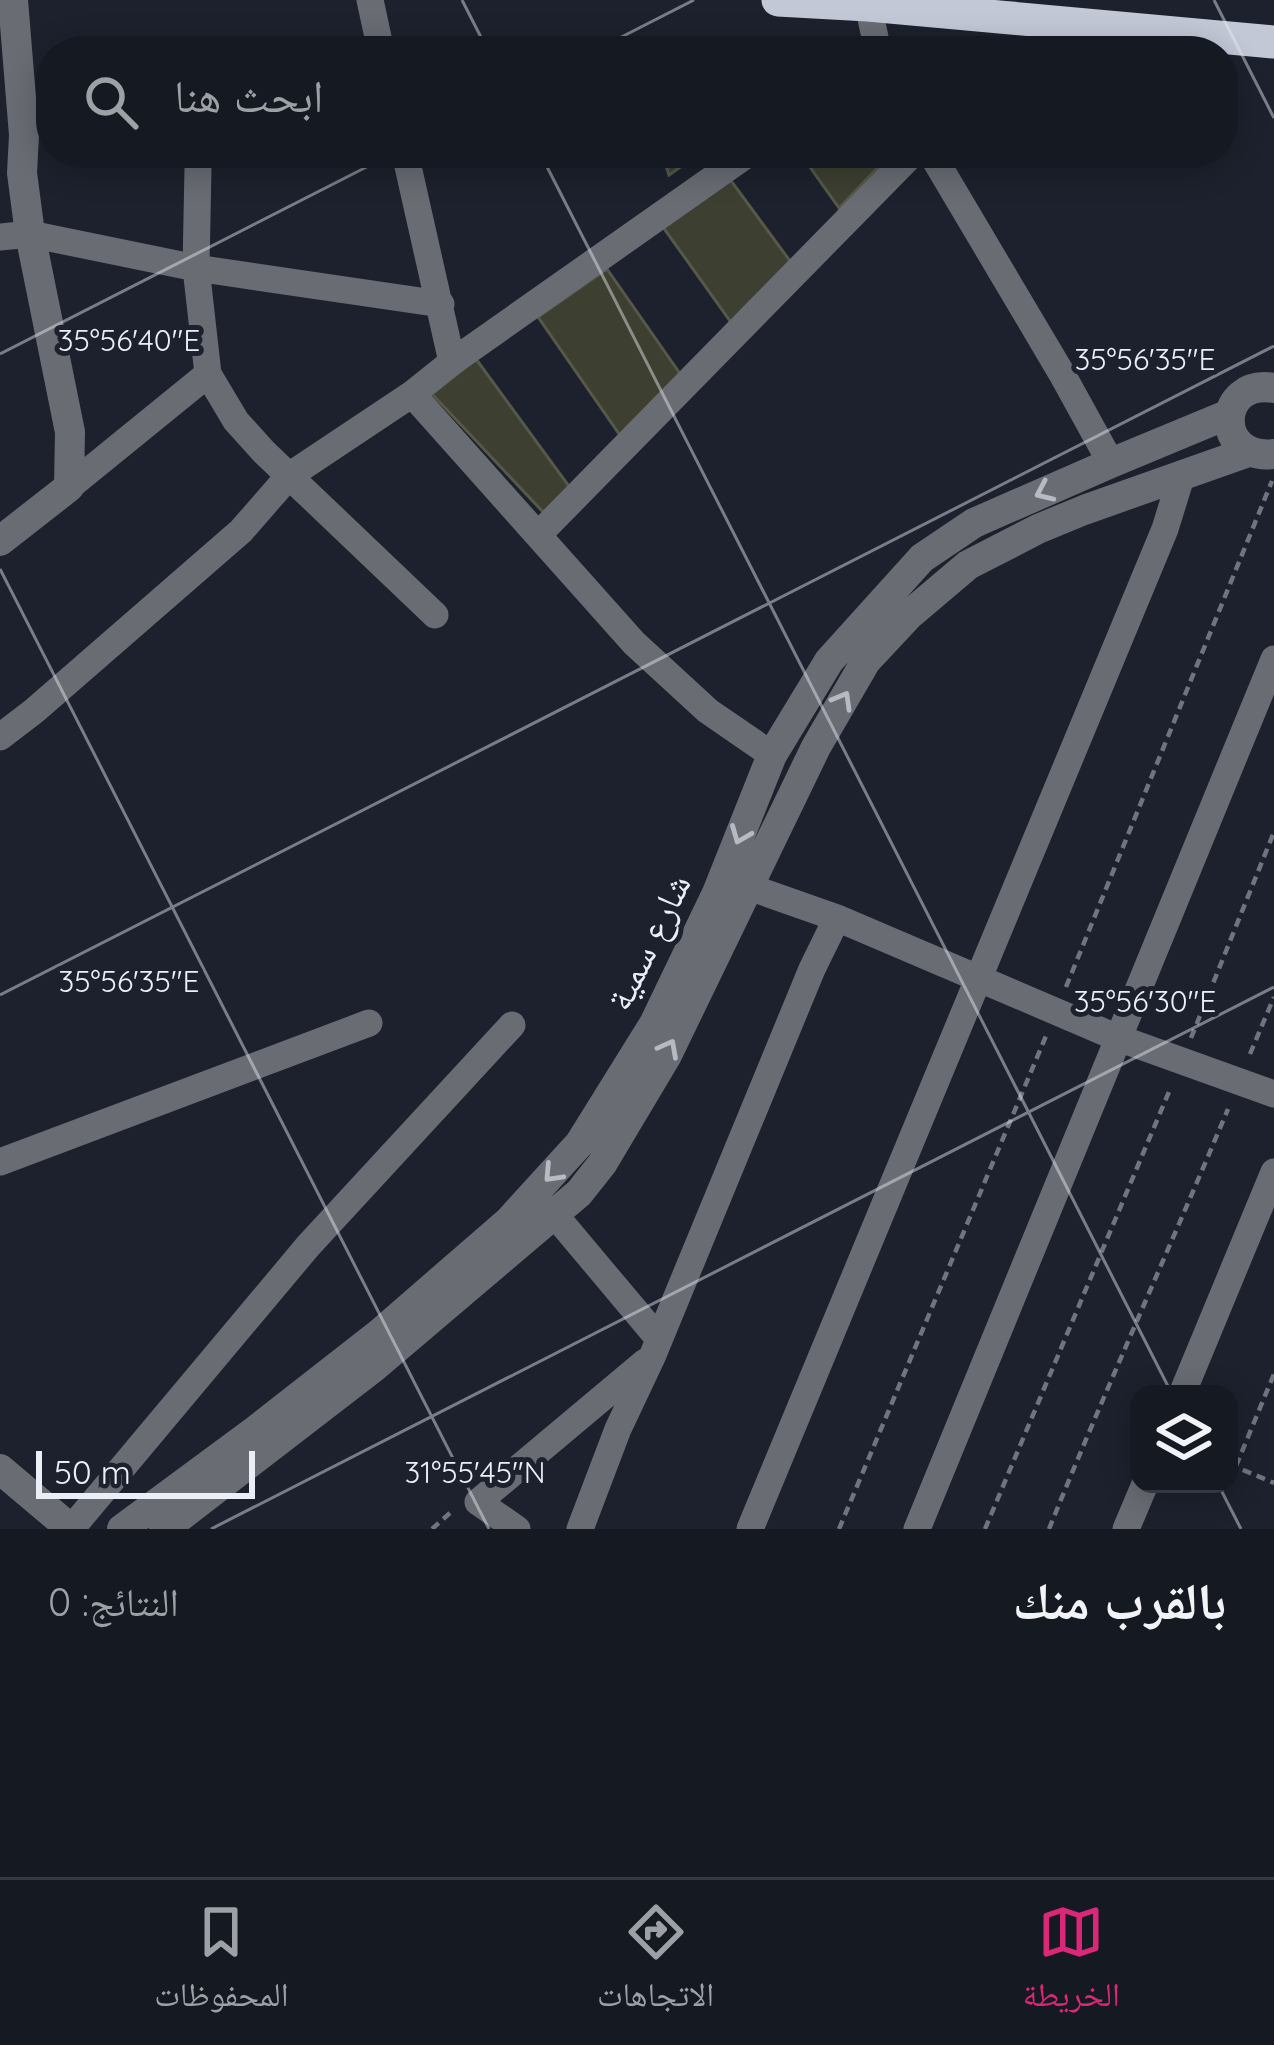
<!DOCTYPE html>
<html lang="ar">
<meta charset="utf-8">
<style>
:root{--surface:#151922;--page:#22262f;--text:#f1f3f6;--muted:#9da0a5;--line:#343840;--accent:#db2777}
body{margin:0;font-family:Quicksand,"Noto Naskh Arabic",sans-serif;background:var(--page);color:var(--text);direction:rtl}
.controls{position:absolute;right:36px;bottom:36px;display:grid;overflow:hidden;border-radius:24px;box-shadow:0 6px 30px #0003}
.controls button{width:108px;height:108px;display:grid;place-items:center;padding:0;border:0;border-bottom:3px solid var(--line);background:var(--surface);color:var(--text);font:60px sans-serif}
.scale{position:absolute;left:36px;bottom:30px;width:219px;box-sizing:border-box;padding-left:12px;border:6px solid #eaeef7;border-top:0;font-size:33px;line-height:42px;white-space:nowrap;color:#eaeef7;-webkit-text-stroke:9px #1c212d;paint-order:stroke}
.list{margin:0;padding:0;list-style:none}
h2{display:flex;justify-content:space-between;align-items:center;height:156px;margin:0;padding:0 48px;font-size:51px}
h2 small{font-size:39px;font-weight:400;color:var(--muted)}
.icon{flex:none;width:66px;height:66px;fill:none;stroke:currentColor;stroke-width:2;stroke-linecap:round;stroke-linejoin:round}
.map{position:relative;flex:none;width:1274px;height:1529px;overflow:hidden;direction:ltr}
.search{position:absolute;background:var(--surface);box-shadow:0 6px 30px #0003;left:36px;right:36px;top:36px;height:132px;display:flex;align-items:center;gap:30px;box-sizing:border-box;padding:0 42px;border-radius:48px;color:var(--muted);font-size:45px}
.sheet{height:348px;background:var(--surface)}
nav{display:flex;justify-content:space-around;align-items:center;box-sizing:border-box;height:168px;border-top:3px solid var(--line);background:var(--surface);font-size:33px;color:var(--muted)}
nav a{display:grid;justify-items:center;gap:6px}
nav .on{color:var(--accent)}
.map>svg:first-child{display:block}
</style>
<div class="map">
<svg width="1274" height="1529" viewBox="0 0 1274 1529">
<rect width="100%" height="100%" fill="#1c212d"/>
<path fill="#3d3f31" stroke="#565849" stroke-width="3" d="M662,153H700L669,175Z
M800,153H888L889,156L839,208Z
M729,178L790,261L733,325L663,227Z
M607,269L681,375L622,438L538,317Z
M476,359L571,489L543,512L432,394Z"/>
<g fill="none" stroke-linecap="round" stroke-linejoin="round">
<path stroke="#70747f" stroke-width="4.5" stroke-dasharray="9 6" stroke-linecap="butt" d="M1066,987L1272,481
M1191,1038L1274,832
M1250,1054L1274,997
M1229,1464L1274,1483
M1236,1466L1274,1374
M432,1529L450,1513
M839,1529L1046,1036
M985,1529L1171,1087
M1049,1529C1106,1388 1169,1250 1228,1109"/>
<path stroke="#696c73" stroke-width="27" d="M370,0L381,51
M868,5L878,51
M405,153L452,362
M931,153L1062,374L1111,463
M0,237L30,234L196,268L441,304
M208,374L236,421L264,452L435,615
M412,394L634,643L708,711L772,755
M69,487L208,374L196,268L198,167
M538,535L913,153
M0,737L34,711L241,531L289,476L412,394L452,362L749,153
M749,887L837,918L1118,1038L1274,1094
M0,1162L369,1023
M554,1214L659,1339
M1182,1394L1274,1172
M71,1529L308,1246L512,1025
M517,1529L478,1502L645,1362
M580,1529L618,1429L652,1357L812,969L837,918
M750,1529L1165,529L1182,474
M917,1529L1274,659
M1126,1529L1145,1484"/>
<path stroke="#696c73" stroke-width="30" d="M1274,388C1216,378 1214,461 1274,454
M0,541L69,487L70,432L30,234L22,173L24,135L13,0
M0,1469L71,1529
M122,1529L256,1430L380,1333L509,1221L580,1143L654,1024L717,893L772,755L829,661L922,558L974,523L1111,463L1229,414
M164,1529L374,1367L579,1193L602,1164L667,1055L816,747L866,661L909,615L968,565L1038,529L1084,510L1248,452"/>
<path stroke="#c2c8d6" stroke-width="33" d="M778,0L868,5L1274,42"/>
</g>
<defs><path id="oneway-chevron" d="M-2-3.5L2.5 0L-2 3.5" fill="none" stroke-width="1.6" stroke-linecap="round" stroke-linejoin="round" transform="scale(3)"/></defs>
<g stroke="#b6bac2">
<use href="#oneway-chevron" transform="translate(1044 492) rotate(156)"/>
<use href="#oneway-chevron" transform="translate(843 700) rotate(-60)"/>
<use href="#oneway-chevron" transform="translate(740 835) rotate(112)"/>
<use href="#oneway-chevron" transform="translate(669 1048) rotate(-62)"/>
<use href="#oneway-chevron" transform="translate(552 1174) rotate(133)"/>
</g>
<path fill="none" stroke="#eaeef7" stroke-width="3" stroke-opacity="0.45" d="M462,0L488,51M1214,0L1274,118M594,51L694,0M540,153L1172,1394M0,354L394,153M0,569L489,1529M0,995L1274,346M1218,1484L1241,1529M211,1529L1274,987"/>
<g text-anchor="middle" stroke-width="10" stroke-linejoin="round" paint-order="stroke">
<g font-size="36" fill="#eaeef7" stroke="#1c212d">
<text transform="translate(648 942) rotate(-64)" y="13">شارع سمية</text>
</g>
</g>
<g font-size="30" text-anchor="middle" fill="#eaeef7" stroke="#1c212d" stroke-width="10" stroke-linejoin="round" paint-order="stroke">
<text x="129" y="351">35°56'40"E</text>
<text x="1145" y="370">35°56'35"E</text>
<text x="129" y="992">35°56'35"E</text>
<text x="1145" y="1012">35°56'30"E</text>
<text x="475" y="1483">31°55'45"N</text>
</g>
</svg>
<div class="controls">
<button><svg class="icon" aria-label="layers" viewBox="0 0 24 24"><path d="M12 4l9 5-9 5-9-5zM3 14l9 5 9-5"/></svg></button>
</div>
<div class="scale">50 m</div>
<div class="search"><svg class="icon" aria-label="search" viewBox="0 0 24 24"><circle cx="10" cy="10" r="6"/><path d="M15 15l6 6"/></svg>ابحث هنا</div>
</div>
<section class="sheet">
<h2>بالقرب منك<small>النتائج: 0</small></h2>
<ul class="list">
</ul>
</section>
<nav>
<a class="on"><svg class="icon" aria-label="map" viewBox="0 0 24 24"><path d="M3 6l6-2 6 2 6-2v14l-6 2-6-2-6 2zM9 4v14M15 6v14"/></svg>الخريطة</a>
<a><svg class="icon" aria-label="directions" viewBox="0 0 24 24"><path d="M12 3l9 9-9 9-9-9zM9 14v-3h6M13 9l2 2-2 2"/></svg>الاتجاهات</a>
<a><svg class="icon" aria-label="saved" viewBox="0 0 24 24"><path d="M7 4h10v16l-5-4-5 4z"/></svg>المحفوظات</a>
</nav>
